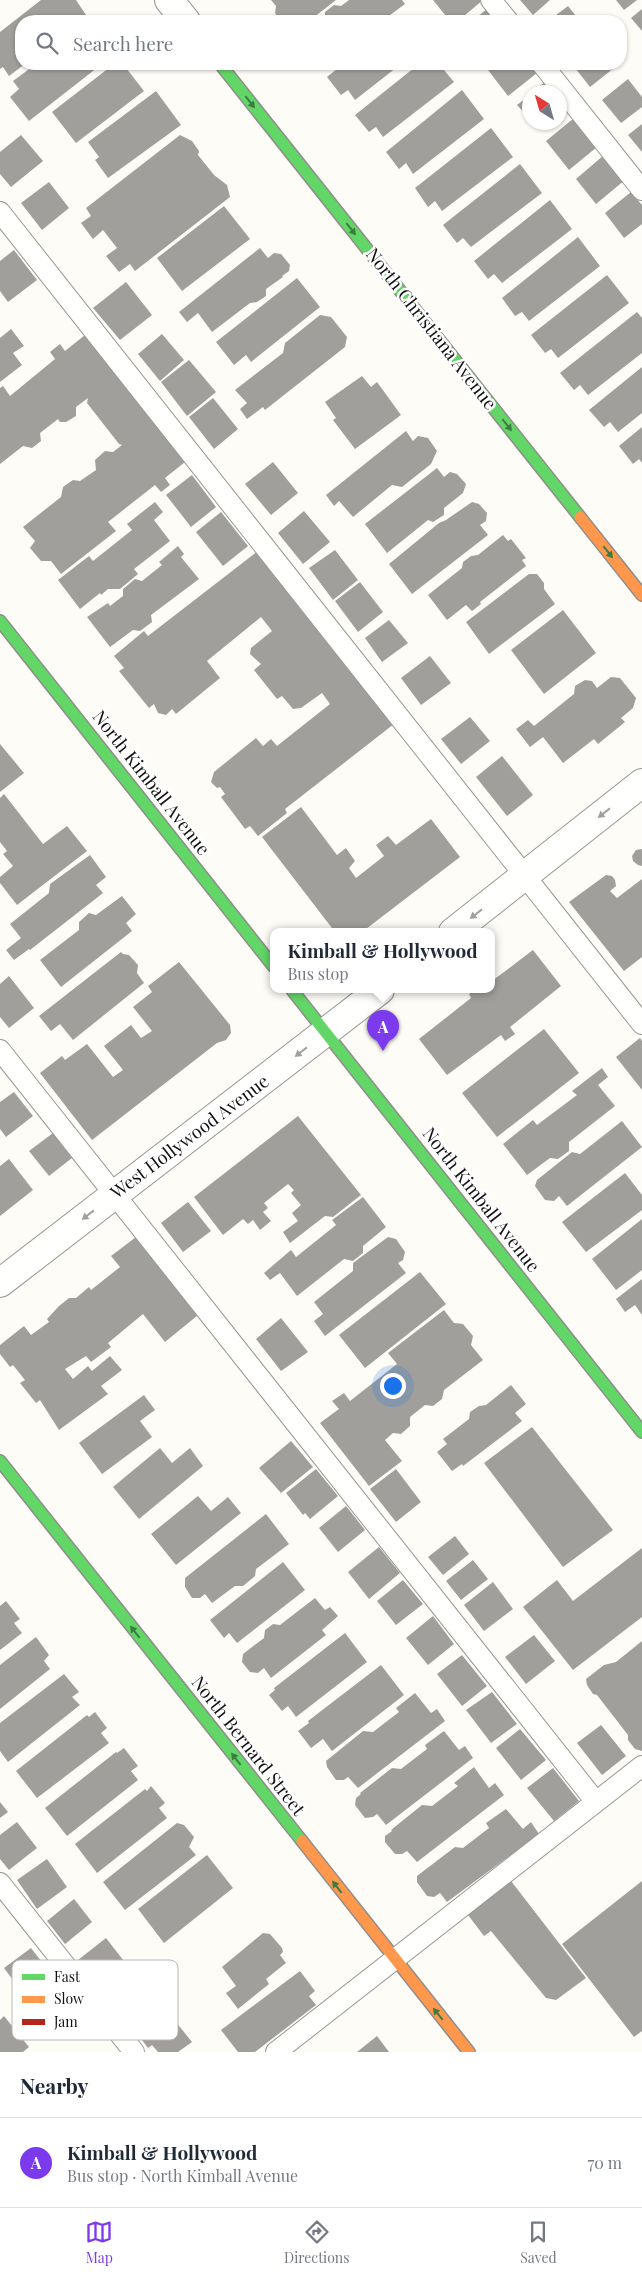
<!DOCTYPE html>
<meta charset="utf-8">
<style>
:root{--surface:#fff;--page:#f6f6f7;--text:#1f2937;--muted:#747a83;--line:#e0e1e3;--accent:#7c3aed}
body{margin:0;font-family:"Playfair Display",serif;background:var(--page);color:var(--text)}
.compass{position:absolute;left:522px;top:85px;width:45px;height:45px;border-radius:50%;background:var(--surface);box-shadow:0 1px 4px #0004;rotate:323deg}
.you{position:absolute;left:392px;top:1385px;width:18px;height:18px;margin:-12px;border:4px solid #fff;border-radius:50%;background:#1a73e8;box-shadow:0 0 0 8px #1a73e833}
.badge{display:grid;place-items:center;width:32px;height:32px;border-radius:50%;background:var(--accent);color:#fff;font-size:16px;font-weight:700}
.pin{position:absolute;translate:-50% -41px;filter:drop-shadow(0 1px 2px #0008)}
.pin::after{content:'';position:absolute;top:26px;width:18px;height:15px;background:inherit;clip-path:polygon(0 0,100% 0,50% 100%)}
.popup{position:absolute;left:270px;top:928px;width:225px;height:65px;box-sizing:border-box;display:grid;place-content:center;border-radius:10px;background:var(--surface);filter:drop-shadow(0 1px 4px #0005);font-size:16px;white-space:nowrap;color:var(--muted)}
.popup b{font-size:19px;color:var(--text)}
.popup::after{content:'';position:absolute;left:50%;top:100%;margin-left:-10px;border:10px solid transparent;border-top-color:var(--surface)}
.list{margin:0;padding:0;list-style:none}
h2{display:flex;justify-content:space-between;align-items:center;height:65px;margin:0;padding:0 20px;font-size:21px}
h2 small{font-size:16px;font-weight:400;color:var(--muted)}
.list li{display:grid;grid-template-columns:32px 1fr auto;gap:15px;align-items:center;box-sizing:border-box;height:90px;padding:0 20px;border-top:1px solid var(--line)}
.list b{display:block;font-size:19px;white-space:nowrap}
.list p{margin:0;font-size:16px;white-space:nowrap;color:var(--muted)}
.list em{font-size:16px;font-style:normal;color:var(--muted)}
.icon{flex:none;width:28px;height:28px;fill:none;stroke:currentColor;stroke-width:2;stroke-linecap:round;stroke-linejoin:round}
.map{position:relative;flex:none;width:642px;height:2052px;overflow:hidden}
.search{position:absolute;background:var(--surface);box-shadow:0 1px 4px #0004;left:15px;right:15px;top:15px;height:55px;display:flex;align-items:center;gap:12px;box-sizing:border-box;padding:0 18px;border-radius:20px;color:var(--muted);font-size:19px}
.sheet{height:155px;background:var(--surface)}
nav{display:flex;justify-content:space-around;align-items:center;box-sizing:border-box;height:70px;border-top:1px solid var(--line);background:var(--surface);font-size:14px;color:var(--muted)}
nav a{display:grid;justify-items:center;gap:2px}
nav .on{color:var(--accent)}
.map>svg:first-child{display:block}
</style>
<div class="map">
<svg width="642" height="2052" viewBox="0 0 642 2052">
<rect width="100%" height="100%" fill="#fdfcf7"/>
<path fill="#a19f9c" d="M41,0H76L86,15L78,21H21V64H25L9,76L3,67L0,69V32Z
M271,0H336L309,21H281L275,13L276,6Z
M349,0H402L405,4L382,21H321L325,18V12L334,5L341,6Z
M433,0H483L458,21H450Z
M520,0H550L533,15Z
M616,0H637L624,10Z
M568,6L580,21H548Z
M487,9L497,21H472Z
M642,9V31L631,18Z
M36,64H102L29,121L10,97L19,89L13,81Z
M114,64H123L144,91L76,143L52,112Z
M343,64H401L355,100L348,90L341,95L327,77Z
M419,64H439L454,82L383,137L376,127L369,132L355,115Z
M495,64H530L537,73L508,96L488,70Z
M572,64H619L590,87Z
M628,79L642,97V107L621,123L602,100Z
M545,82L554,92H532Z
M462,90L484,119L413,174L406,163L399,169L386,152Z
M156,91L181,125L108,178L95,160L99,157L88,142Z
M530,95V119L517,105Z
M574,118L597,147L569,170L546,141Z
M642,124V152L628,135Z
M491,128L513,157L442,211L435,201L428,207L415,188Z
M21,135L43,161L11,187L0,174V152Z
M180,135L192,141L199,151L198,155L214,175L227,185L230,197L135,271L130,264L119,272L106,256L117,248L103,230L93,239L81,223L91,216L86,208Z
M604,155L625,180L596,204L576,179Z
M520,164L542,193L471,247L463,238L457,243L443,225Z
M49,182L69,208L42,230L21,203Z
M631,192L642,205V224L624,238L605,213Z
M550,200L572,229L502,283L494,274L488,279L474,261Z
M224,206L250,239L182,291L157,258Z
M578,237L600,266L529,321L522,312L515,316L502,298Z
M260,248L268,258L274,253L281,254L290,265L289,271L282,276L283,277L266,289V296L257,302L250,303L212,332L198,313L187,322L179,312Z
M14,250L37,280L8,302L0,291V261Z
M607,275L629,303L558,358L551,349L545,353L531,335Z
M297,278L320,307L251,362L246,355L234,365L216,342Z
M126,282L152,315L120,340L93,308Z
M637,312L642,318V353L588,395L580,385L574,390L560,373Z
M320,315L331,317L347,337L345,347L265,410L263,407L247,419L240,409L247,403L235,390L283,353L285,343Z
M11,329L24,346L13,353L22,365L0,382V338Z
M162,334L184,360L160,381L138,354Z
M85,335L185,462L165,478L170,485L161,492L155,485L108,522L116,531L61,574L51,561H41L30,548L35,541L23,527L61,497L63,487L73,480L80,481L96,470L95,460L105,451L113,452L122,445L119,444L87,403L88,398L76,407V416L66,422H60L58,419L40,433L41,441L32,448L23,446L0,464V388L3,386L10,396L55,359L50,352L60,344L65,351Z
M189,360L216,392L187,416L161,382Z
M642,367V413L618,432L610,422L604,427L589,410Z
M362,376L371,387L377,382L401,415L355,449L333,420L336,418L325,402Z
M213,398L238,429L214,449L189,417Z
M642,427V463L639,459L633,464L619,446Z
M406,431L413,441L418,436L428,438L437,451L431,464L402,487L392,485L353,517L339,501L334,506L326,495Z
M273,462L298,493L271,515L245,484Z
M437,468L444,477L450,472L457,474L466,484L463,493L444,508V515L433,522L428,520L387,553L365,524Z
M192,475L216,507L191,527L166,495Z
M155,502L163,512L154,520L170,541L134,569L138,574L120,589H108L101,595L100,593L80,609L58,580L89,556L93,561L132,530L127,524Z
M472,502L479,504L487,513L486,521L480,525L488,535L412,594L389,564L439,523L446,520Z
M304,511L330,542L303,564L278,533Z
M221,512L248,546L223,566L196,532Z
M503,535L508,541L511,539L526,558L522,560L526,566L480,602L481,604L472,611L466,605L447,620L428,595L462,568L463,562L471,556L478,555Z
M178,546L184,554L181,557L199,579L151,615L152,622L140,631L133,630L110,647L87,617L108,603L110,606L123,596V589L135,579L142,581L162,565L159,562Z
M335,550L358,580L333,600L309,568Z
M258,551L394,724L285,809L287,813L258,836L250,826L245,829L221,797L225,794L220,787L217,788L211,782L214,772L256,738L263,746L271,739L277,746L330,704L322,693L301,708L293,709L282,696L277,699L254,670L261,664L250,654L251,648L272,631L261,617L207,661L220,678L176,714L172,709L166,715L158,713L154,704L149,708L119,671L124,668L114,656L144,631L148,636Z
M529,574H537L544,583V589L555,604L489,654L466,622Z
M360,582L383,612L358,632L335,601Z
M563,610L596,653L544,694L511,650Z
M389,620L408,643L382,662L365,638Z
M430,656L451,683L421,705L401,678Z
M611,677L620,678L636,698L633,708L621,718L625,722L598,744L594,739L563,763L543,737L530,747L516,729L528,720L534,726L574,694L575,686L585,680L592,681L597,688Z
M470,717L490,741L461,764L441,739Z
M0,744L24,773L0,792Z
M502,756L533,795L507,816L476,777Z
M4,794L43,844L67,826L87,851L17,905L0,883V877L13,866L3,854L7,851L0,842V798Z
M301,807L337,855L346,848L355,861L349,868L356,878L384,856L376,845L388,836L396,845L431,819L460,857L362,932H335L262,837Z
M642,849V866L638,865L633,861L632,856L636,850Z
M90,855L106,877L96,885L103,893L30,950L29,949L14,960L6,950L21,938L10,924L49,893L50,884Z
M606,875L612,876L615,880L616,886L610,891L617,898L642,879V957L624,971L569,902Z
M122,896L136,914L126,923L132,931L61,987L40,960L79,930V922L89,913L96,915Z
M533,950L561,986L510,1027L515,1034L505,1041L501,1035L447,1075L419,1039L471,998L469,994L476,990H492V981Z
M121,952L123,954L129,955L138,965L137,973L144,983L73,1040L60,1024L51,1031L39,1016Z
M179,962L230,1025L231,1033L226,1040L217,1043L92,1140L40,1073L62,1056L65,1060L87,1044L113,1077L123,1070L104,1046L131,1025L141,1038L152,1031L133,1007L152,992L148,986Z
M9,976L34,1008L9,1028L0,1017V984Z
M544,1029L579,1073L497,1137L462,1093Z
M640,1038L642,1041V1090L616,1057Z
M602,1068L608,1077L598,1085L615,1106L569,1142V1151L558,1159L550,1158L527,1175L503,1144L533,1120L537,1125L577,1095L572,1091Z
M14,1092L33,1116L6,1137L0,1129V1102Z
M298,1116L361,1195L333,1217L325,1216L290,1243L283,1232L298,1221L292,1213L301,1205L291,1193L294,1190L288,1184L264,1203L268,1208L263,1212L271,1221L260,1230L253,1220L248,1224L243,1219L223,1235L194,1197Z
M622,1121L642,1147L567,1206L559,1196L554,1201L545,1200L535,1186L537,1180L572,1152L580,1154Z
M53,1133L72,1158L49,1176L29,1151Z
M9,1159L33,1190L0,1216V1166Z
M625,1173L642,1195V1210L586,1252L562,1222Z
M363,1197L386,1227L363,1246V1253L353,1261L344,1259L297,1296L280,1273L270,1280L264,1273L291,1250L296,1257L336,1225L332,1220Z
M188,1202L211,1231L183,1252L161,1223Z
M642,1219V1270L616,1290L592,1259Z
M136,1237L198,1315L165,1342L143,1314L108,1343L111,1347L91,1362L86,1356L65,1369L73,1379L88,1366L92,1371L110,1356L122,1370L101,1386L108,1394L59,1430L40,1400L36,1403L20,1383L25,1380L13,1365L10,1367L0,1354V1345L24,1326L31,1335L49,1322L47,1319L59,1306L69,1298H76L89,1287L91,1290L120,1267L111,1256Z
M388,1237L396,1239L405,1252L403,1260L398,1263L406,1273L325,1336L314,1321L323,1314L314,1302L353,1271V1263Z
M420,1272L446,1304L365,1368L339,1335Z
M642,1279V1315L635,1305L625,1312L616,1299Z
M444,1310L454,1323L463,1324L473,1336L471,1345L483,1360L444,1390L442,1399L433,1406L425,1405L410,1417V1426L401,1434L393,1433L385,1440L402,1461L369,1486L320,1423L339,1409L332,1401L344,1393L350,1401L397,1364L388,1353Z
M281,1318L308,1352L281,1371L256,1339Z
M511,1385L526,1404L515,1413L522,1421L463,1466L462,1464L452,1471L437,1452L447,1444L443,1439L469,1419L470,1412L479,1406L486,1405Z
M144,1395L155,1410L140,1421L152,1437L102,1474L79,1443Z
M532,1427L613,1530L563,1567L484,1463Z
M291,1441L313,1467L281,1493L259,1468Z
M160,1448L172,1463L190,1448L203,1466L139,1519L113,1487Z
M316,1469L338,1496L310,1519L305,1513L303,1515L286,1493Z
M396,1469L421,1502L396,1522L370,1489Z
M198,1496L211,1511L228,1497L241,1513L176,1565L151,1534Z
M346,1506L365,1530L338,1552L319,1528Z
M266,1514L289,1544L256,1569L255,1576L243,1586H235L212,1603L205,1594L200,1598H192L185,1587V1578Z
M455,1536L469,1554L443,1575L428,1557Z
M379,1547L400,1573L369,1599L348,1572Z
M642,1548V1617L573,1670L523,1607L557,1580L573,1601Z
M473,1560L488,1579L461,1600L446,1581Z
M283,1562L305,1590L237,1643L229,1633L224,1638L210,1620Z
M403,1580L423,1604L396,1625L377,1601Z
M493,1582L513,1609L484,1631L464,1605Z
M315,1598L325,1610L330,1607L338,1616L322,1630L326,1635L271,1678L264,1668L258,1673L250,1672L242,1662L243,1654L264,1638L265,1630L273,1624L280,1625Z
M6,1601L20,1619L14,1623L22,1633L0,1650V1606Z
M433,1616L454,1644L428,1665L406,1638Z
M345,1633L367,1662L296,1717L288,1706L282,1711L269,1695L275,1690L274,1688Z
M534,1635L555,1661L526,1684L505,1657Z
M36,1637L49,1655L44,1661L50,1669L0,1709V1665Z
M642,1641V1751L635,1749L628,1740V1735L597,1695L593,1694L587,1685L586,1679L604,1665L616,1662Z
M462,1655L487,1686L462,1706L437,1674Z
M381,1665L404,1695L332,1751L323,1739L311,1748L298,1731L309,1723L308,1721Z
M64,1674L79,1692L72,1697L80,1705L8,1762L0,1751V1723Z
M492,1692L517,1724L491,1743L466,1710Z
M415,1693L431,1713L437,1709L445,1721L358,1788L348,1777L344,1780H336L327,1767L326,1761L363,1731L373,1732L399,1712L396,1708Z
M95,1712L107,1728L101,1733L109,1743L37,1798L16,1771L87,1715L89,1717Z
M601,1725L626,1756L602,1775L577,1743Z
M520,1729L546,1760L521,1780L496,1748Z
M444,1731L459,1750L465,1746L473,1758L386,1825L377,1814L373,1817L365,1818L355,1805L356,1798L361,1794L360,1793L392,1768L401,1769L427,1749L425,1745Z
M124,1748L138,1766L131,1771L138,1780L67,1836L45,1808L116,1752L117,1753Z
M474,1767L489,1788L495,1783L504,1795L417,1862L407,1851L402,1854H395L385,1842V1836L392,1831L391,1830L422,1805L432,1806L458,1786L454,1783Z
M553,1768L579,1801L554,1821L527,1788Z
M151,1786L165,1803L159,1808L167,1818L97,1873L75,1844L145,1789L147,1791Z
M0,1802L8,1812L0,1818Z
M506,1809L523,1829L531,1822L539,1834L447,1902L440,1893L434,1897L427,1896L417,1882V1876L455,1847L463,1848L489,1828L486,1823Z
M17,1822L37,1848L9,1870L0,1859V1835Z
M177,1823L184,1825L194,1837L189,1847L196,1855L125,1910L103,1882Z
M207,1855L233,1888L164,1943L138,1909Z
M47,1859L67,1887L37,1909L17,1880Z
M511,1881L586,1978L556,2000L546,1998L491,1931L484,1936L468,1915Z
M642,1881V2031L634,2037L562,1944Z
M74,1899L92,1922L65,1944L47,1921Z
M263,1933L270,1934L282,1948L283,1952L280,1955L286,1963L266,1979L269,1984L238,2009L226,1993L236,1986L222,1967Z
M106,1938L127,1965L99,1987L78,1960Z
M31,1948L52,1975L25,1996L4,1968Z
M300,1971L315,1991L309,1996L316,2005L255,2052H238L221,2030Z
M53,1977L74,2004L47,2027L25,1999Z
M163,2006L192,2042L178,2052H158L152,2045L148,2048L133,2028Z
M4,2016L29,2047L23,2052H0V2020Z
M377,2036L389,2052H357Z"/>
<g fill="none" stroke-linecap="round" stroke-linejoin="round">
<g stroke="#979795" stroke-width="22">
<path id="lane" d="M491,0L508,21
M542,64L642,190
M0,212L642,1024
M0,1050L596,1802
M0,1883L134,2052
M276,2052L642,1766"/>
</g>
<g stroke="#979795" stroke-width="30">
<path id="street" d="M169,0L186,21
M453,932L642,783
M0,1283L380,990"/>
</g>
<g stroke="#8e8d8b" stroke-width="14">
<path id="fast" d="M220,64L580,517
M0,621L274,967
M292,990L642,1432
M0,1461L302,1841"/>
</g>
<g stroke="#8e8d8b" stroke-width="14">
<path id="slow" d="M580,517L642,595
M302,1841L469,2052"/>
</g>
<use href="#lane" stroke="#fffffe" stroke-width="20"/>
<use href="#street" stroke="#fffffe" stroke-width="28"/>
<use href="#fast" stroke="#63d668" stroke-width="11"/>
<use href="#slow" stroke="#ff974d" stroke-width="11"/>
</g>
<defs><path id="oneway-solid" d="M-6-.8H1V-3.2L6.5 0L1 3.2V.8H-6Z" transform="scale(1.25)"/></defs>
<g fill="#3e7d41">
<use href="#oneway-solid" transform="translate(250 102) rotate(52)"/>
<use href="#oneway-solid" transform="translate(351 229) rotate(52)"/>
<use href="#oneway-solid" transform="translate(507 425) rotate(52)"/>
<use href="#oneway-solid" transform="translate(608 552) rotate(52)"/>
<use href="#oneway-solid" transform="translate(135 1632) rotate(-128)"/>
<use href="#oneway-solid" transform="translate(236 1759) rotate(-128)"/>
<use href="#oneway-solid" transform="translate(337 1887) rotate(-128)"/>
<use href="#oneway-solid" transform="translate(438 2014) rotate(-129)"/>
</g>
<g fill="#a0a09f">
<use href="#oneway-solid" transform="translate(604 813) rotate(142)"/>
<use href="#oneway-solid" transform="translate(476 914) rotate(142)"/>
<use href="#oneway-solid" transform="translate(301 1052) rotate(142)"/>
<use href="#oneway-solid" transform="translate(88 1215) rotate(142)"/>
</g>
<g text-anchor="middle" stroke-width="5" stroke-linejoin="round" paint-order="stroke">
<g font-size="18" fill="#111" stroke="#fff">
<text transform="translate(431 329) rotate(52)" y="6">North Christiana Avenue</text>
<text transform="translate(151 783) rotate(52)" y="6">North Kimball Avenue</text>
<text transform="translate(190 1137) rotate(-37)" y="6">West Hollywood Avenue</text>
<text transform="translate(481 1200) rotate(52)" y="6">North Kimball Avenue</text>
<text transform="translate(248 1746) rotate(52)" y="6">North Bernard Street</text>
</g>
</g>
<rect x="12" y="1960" width="166" height="80" rx="8" fill="#fff" stroke="#b8b8b8" stroke-width="1"/>
<rect x="22" y="1974" width="23" height="6" fill="#63d668"/>
<rect x="22" y="1996" width="23" height="7" fill="#ff974d"/>
<rect x="22" y="2019" width="23" height="6" fill="#b3261e"/>
<g font-size="14" fill="#111">
<text x="54" y="1982">Fast</text>
<text x="54" y="2004">Slow</text>
<text x="54" y="2027">Jam</text>
</g>
</svg>
<svg class="compass" viewBox="-18 -18 36 36"><path d="M0-13l5 13h-10z" fill="#e53935"/><path d="M0 13l5-13h-10z" fill="#747a83"/></svg>
<div class="you"></div>
<div class="pin badge" style="left:383px;top:1051px">A</div>
<div class="popup"><b>Kimball &amp; Hollywood</b>Bus stop</div>
<div class="search"><svg class="icon" aria-label="search" viewBox="0 0 24 24"><circle cx="10" cy="10" r="6"/><path d="M15 15l6 6"/></svg>Search here</div>
</div>
<section class="sheet">
<h2>Nearby<small></small></h2>
<ul class="list">
<li><span class="badge">A</span><div><b>Kimball &amp; Hollywood</b><p>Bus stop · North Kimball Avenue</p></div><em>70 m</em></li>
</ul>
</section>
<nav>
<a class="on"><svg class="icon" aria-label="map" viewBox="0 0 24 24"><path d="M3 6l6-2 6 2 6-2v14l-6 2-6-2-6 2zM9 4v14M15 6v14"/></svg>Map</a>
<a><svg class="icon" aria-label="directions" viewBox="0 0 24 24"><path d="M12 3l9 9-9 9-9-9zM9 14v-3h6M13 9l2 2-2 2"/></svg>Directions</a>
<a><svg class="icon" aria-label="saved" viewBox="0 0 24 24"><path d="M7 4h10v16l-5-4-5 4z"/></svg>Saved</a>
</nav>
